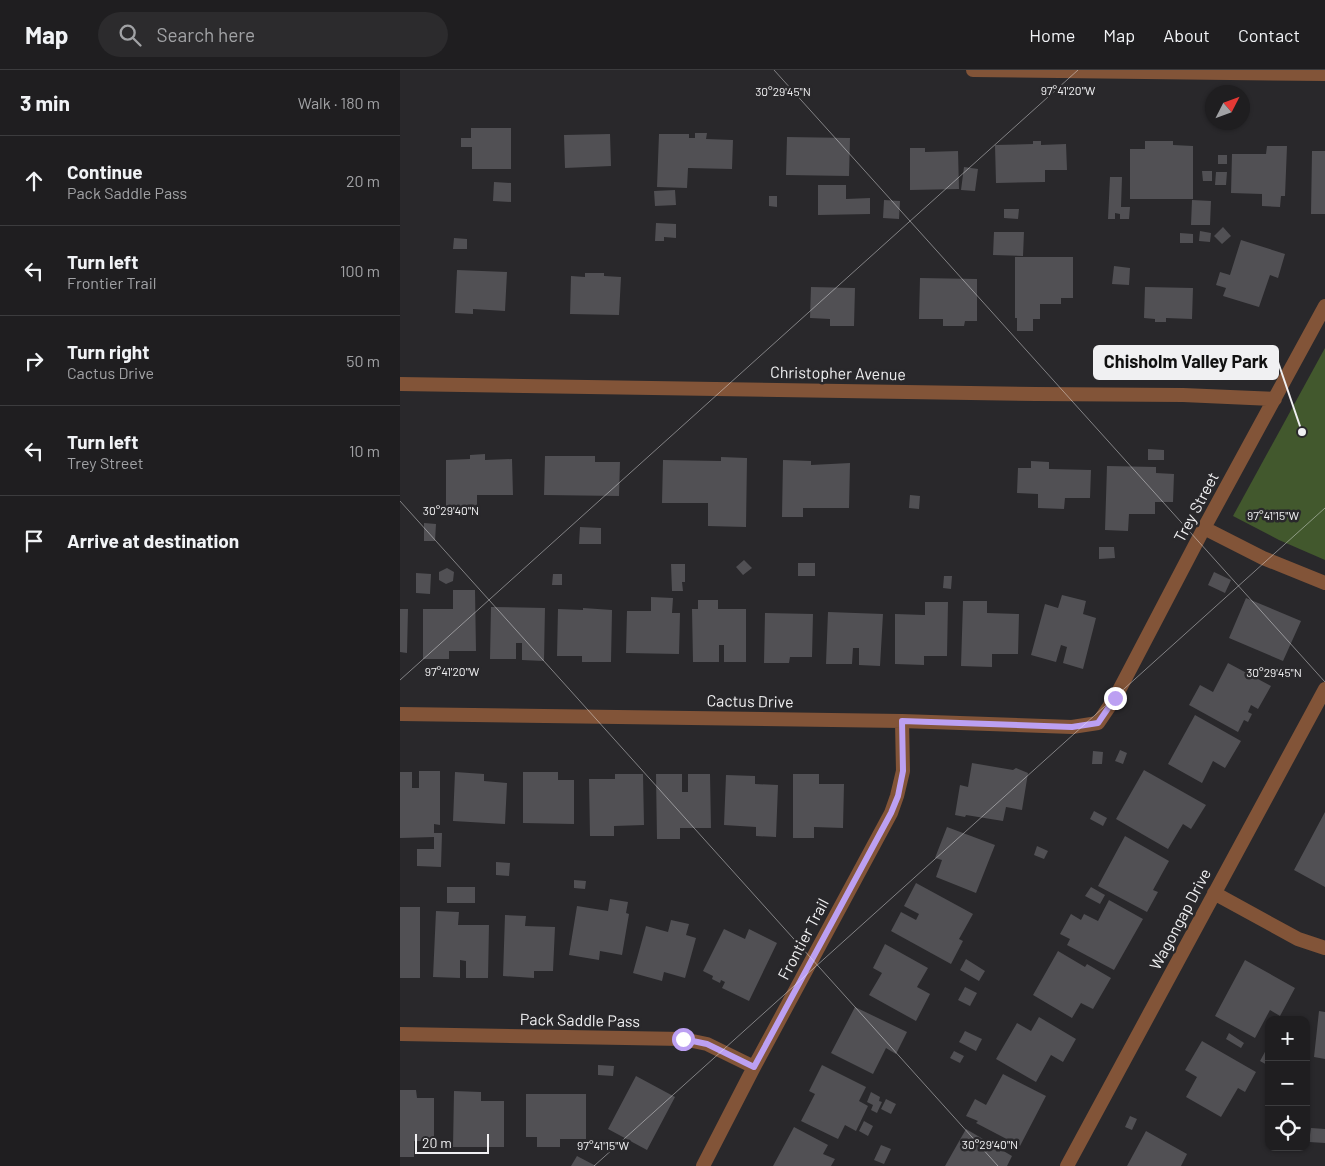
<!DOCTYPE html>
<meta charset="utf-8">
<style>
:root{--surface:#1f1e20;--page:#2c2b2d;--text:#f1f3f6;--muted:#a1a2a5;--line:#3c3c3e}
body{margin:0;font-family:Barlow,sans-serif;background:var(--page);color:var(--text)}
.controls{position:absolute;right:15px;bottom:15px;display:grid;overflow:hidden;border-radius:10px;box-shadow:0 1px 4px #0004}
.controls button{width:45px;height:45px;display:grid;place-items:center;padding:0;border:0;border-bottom:1px solid var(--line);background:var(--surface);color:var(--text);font:25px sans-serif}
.compass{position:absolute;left:805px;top:15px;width:45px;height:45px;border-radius:50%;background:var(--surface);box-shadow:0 1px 4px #0004;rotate:48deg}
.scale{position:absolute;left:15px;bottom:12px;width:74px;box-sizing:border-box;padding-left:5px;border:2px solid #f0f0f2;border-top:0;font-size:14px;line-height:18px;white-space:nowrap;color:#f0f0f2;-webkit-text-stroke:4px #29282b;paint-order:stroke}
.stop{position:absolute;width:15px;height:15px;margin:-11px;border:4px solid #bca0f2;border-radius:50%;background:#fff}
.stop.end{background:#bca0f2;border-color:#fff;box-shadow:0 1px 5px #0008}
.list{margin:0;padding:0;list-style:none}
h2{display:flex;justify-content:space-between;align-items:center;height:65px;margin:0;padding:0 20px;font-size:21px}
h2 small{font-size:16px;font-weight:400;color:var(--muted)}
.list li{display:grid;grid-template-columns:32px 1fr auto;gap:15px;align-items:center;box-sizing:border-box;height:90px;padding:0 20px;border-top:1px solid var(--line)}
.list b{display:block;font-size:19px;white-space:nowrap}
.list p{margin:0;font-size:16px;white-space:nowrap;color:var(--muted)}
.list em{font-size:16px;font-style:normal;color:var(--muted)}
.icon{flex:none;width:28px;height:28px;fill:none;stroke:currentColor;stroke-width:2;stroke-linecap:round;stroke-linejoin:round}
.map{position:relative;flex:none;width:925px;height:1096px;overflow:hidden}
header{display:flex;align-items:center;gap:30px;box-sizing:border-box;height:70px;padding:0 25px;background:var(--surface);border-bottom:1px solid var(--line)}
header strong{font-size:24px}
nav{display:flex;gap:28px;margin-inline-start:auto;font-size:18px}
.search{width:350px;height:45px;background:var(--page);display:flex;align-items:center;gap:12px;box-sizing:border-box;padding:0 18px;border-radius:28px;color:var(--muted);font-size:19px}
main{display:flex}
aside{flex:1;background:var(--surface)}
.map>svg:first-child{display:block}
</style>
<header>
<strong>Map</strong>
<div class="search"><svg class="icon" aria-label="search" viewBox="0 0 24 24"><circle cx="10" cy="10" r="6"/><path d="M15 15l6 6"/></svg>Search here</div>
<nav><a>Home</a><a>Map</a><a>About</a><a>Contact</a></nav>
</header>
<main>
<aside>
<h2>3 min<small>Walk · 180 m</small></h2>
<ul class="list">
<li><svg class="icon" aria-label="ahead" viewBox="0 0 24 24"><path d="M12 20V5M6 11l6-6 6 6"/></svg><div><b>Continue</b><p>Pack Saddle Pass</p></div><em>20 m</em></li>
<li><svg class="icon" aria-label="left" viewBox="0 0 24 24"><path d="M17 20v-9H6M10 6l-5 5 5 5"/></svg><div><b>Turn left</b><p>Frontier Trail</p></div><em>100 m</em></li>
<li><svg class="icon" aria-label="right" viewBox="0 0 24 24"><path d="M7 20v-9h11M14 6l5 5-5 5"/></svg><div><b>Turn right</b><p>Cactus Drive</p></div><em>50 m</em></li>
<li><svg class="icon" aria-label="left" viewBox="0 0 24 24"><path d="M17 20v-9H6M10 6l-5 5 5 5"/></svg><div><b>Turn left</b><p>Trey Street</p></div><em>10 m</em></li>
<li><svg class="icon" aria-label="arrive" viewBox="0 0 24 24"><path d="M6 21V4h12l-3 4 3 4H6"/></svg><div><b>Arrive at destination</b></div></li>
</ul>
</aside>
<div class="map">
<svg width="925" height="1096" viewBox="0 0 925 1096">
<rect width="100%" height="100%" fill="#29282b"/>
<path fill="#42582d" d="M925,278V490L879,470L833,446Z"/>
<path fill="#515054" d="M71,58H111V99H72V77H61V68H71Z
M295,63H307L306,69L333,70L332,99L288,98L287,118L257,117L259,64H289V68H295Z
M210,64L211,96L165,98L164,65Z
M387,67L450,68L449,106L386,105Z
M633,71H641V75L666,74L667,100H645V112L596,113L595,75L633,74Z
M745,71H773V75L793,76V129H730V79H745Z
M867,76H887L885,126H881L880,137L862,136V124L831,123L832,84H866Z
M510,78H525V82L558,81L559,119L510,120Z
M912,81H925V144H911Z
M818,85H827V94H818Z
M564,97L578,99L575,121L561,120Z
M802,101H812V111H803Z
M816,102H827L826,115H815Z
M710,107H722L721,137H730L729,149H720V144L715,143V149H708Z
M94,112L111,113V132L93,131Z
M418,115H446V129L470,128V144L418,145Z
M275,120L276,135L255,136L254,121Z
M369,126H377V137L369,136Z
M484,130L500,131L499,149L483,148Z
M792,130L811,131L810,155H791Z
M604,139H619L618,149L604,148Z
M256,153L276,154V168L264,167V171H255Z
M823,157L831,166L822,174L814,166Z
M800,161L811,163L810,172L799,171Z
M594,162H624L623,186L593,185Z
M780,163L793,164V173H780Z
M54,168L67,169V179H53Z
M841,170L885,184L878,208L870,205L859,237L823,226L826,218L816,215L820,202L830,205Z
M615,187H673V228H661V234H640V249H633V261H617V248H615Z
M714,196L730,198L729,215L712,214Z
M57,200L107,202L105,241L73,239V244L55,243Z
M185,203H204V206L221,207L219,245L170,244L171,206L185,207Z
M520,208L577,209V251H565L564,256H543V249H519Z
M411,217L455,218L454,256H430V249L410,248Z
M745,217L793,218L792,249L766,248V252H755V249L744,248Z
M748,379L764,380V390H748Z
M85,384V390L112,389L113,425H77V440H46V390L70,389V385Z
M145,386H195V392H220L219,426L144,425Z
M321,387L347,388L346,457L308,456V433H262L263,390L321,391Z
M383,390L411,391V395L450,393L449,438H403V447H382Z
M631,391L649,392V399L691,400L690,428H665L664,439L638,438V424L617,423L618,398H631Z
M707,396L756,397V403L774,404L773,432H755V444H729L728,461L705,460Z
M510,425L520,426L519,439L509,438Z
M24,453L36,454L35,471H24Z
M180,457L201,458V474H179Z
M699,477H714L715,488L699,489Z
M344,490L352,498L343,505L336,497Z
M398,493H415V506H398Z
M271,494H285V512H282L283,521H272Z
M47,498L54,502L53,511L46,514L39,510V502Z
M814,502L831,510L825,523L808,515Z
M16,503L31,504L30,524L16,523Z
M153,504H162V515H152Z
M544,506H552L551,519L543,518Z
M53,520H75L76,581H49V589H23V539H53Z
M662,525L686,531L683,544L696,548L683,599L663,593L667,577L661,575L656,592L631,585L645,534L658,538Z
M251,527L273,528L272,543H280L279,584L226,583L227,541H251Z
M846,528L901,551L883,591L829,568Z
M298,530H318V539H346V592H324V575H319V592H293L292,539H298Z
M563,531H587V543L619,544L618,584H592V597L561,596Z
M525,532H548L547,586H524V595L495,594V544L525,545Z
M91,537L145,538L144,591L122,590V573H116V589H90Z
M183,538L212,540L211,592H182V586H157L158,539L183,540Z
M0,539H8L7,583L0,582Z
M428,542L483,544L480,596L459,595V578H453L452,594H426Z
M365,543L413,544L412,587H390L389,593H364Z
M828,593L871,616L858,639L851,635L848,642L852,644L848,652L844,650L838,662L789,635L800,615L813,622Z
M795,645L841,671L825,698L813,691L802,713L768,694Z
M720,680L727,683L723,694L715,691Z
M693,681L703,682L702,694H692Z
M572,693L613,700L616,698L628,703L622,740L606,737L603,751L566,745L565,747L555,745L560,715L568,717Z
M744,700L806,735L791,759L783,754L768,779L716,749Z
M19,701H40V755L34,754V763H42L41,797L17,796V779H34V767L0,768V702H12V718H19Z
M55,702L84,704V711L107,713L105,754L53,751Z
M123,702H158V710H174V754L123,753Z
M215,704H243L244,755L214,756V766H190L189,709H215Z
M256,704H282V722H288V704H310L311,758H280V769H257Z
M393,704H419V714H444L443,758L414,757V768H393Z
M326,705L355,706V714L378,715L376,767L356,766V757L324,755Z
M694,741L707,748L703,756L690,749Z
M925,742V817L894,800Z
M547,757L595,775L576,823L536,807L542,790L535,788Z
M725,766L769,791L753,820L758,822L747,842L698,816Z
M637,776L648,781L644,789L634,785Z
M96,792L110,793L109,806L96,805Z
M174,810L186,811L185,819L174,818Z
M516,813L573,844L559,869L563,871L551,894L491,861L501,842L516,850L519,844L504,836Z
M47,817H75V833H47Z
M691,817L705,825L700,834L685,826Z
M210,829L228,832L226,843L229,844L222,885L200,881L199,890L169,885L177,836L208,841Z
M709,830L743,849L714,900L667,875L670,869L660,864L671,844L681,850L684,844L698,851Z
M0,837H20V908H0Z
M36,841L59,842L58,855H89L88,908H66V891L60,890V908L33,907Z
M105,845L126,846L125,856L155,857L153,901H134V908L103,906Z
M271,850L289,854L286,865L296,868L285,908L264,902L262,911L233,903L246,856L268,862Z
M324,859L345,869L349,859L377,873L349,931L322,918L325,912L321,910L320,913L312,909L313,906L303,901Z
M485,874L528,898L517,917L530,924L516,951L469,925L482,903L473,898Z
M658,881L685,897L687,894L711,908L693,939L681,933L672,948L633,925Z
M566,889L585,901L579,911L560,900Z
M845,890L895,918L880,946L870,940L855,968L815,946Z
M565,917L577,923L570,936L558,930Z
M455,937L507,962L496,984L486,978L473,1004L431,983Z
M919,941L925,942V989L914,987Z
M639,947L676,969L663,992L651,985L636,1012L596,989L617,953L631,961Z
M565,961L582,969L576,981L559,972Z
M829,963L844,973L841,978L826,969Z
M802,971L856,1002L845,1022L838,1018L821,1047L786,1027L797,1007L785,1000Z
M866,980L869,982V996L860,991Z
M554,981L564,986L560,993L550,988Z
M198,995L214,996L213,1006L198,1005Z
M422,995L466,1017L459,1031L468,1036L456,1061L445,1055L438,1069L401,1051L415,1024L409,1021Z
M603,1004L646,1026L620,1076L576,1053L578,1051L566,1046L575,1029L586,1035Z
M236,1006L275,1027L247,1080L208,1059Z
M0,1020H16L17,1028H34V1071H14V1087H0Z
M54,1021L81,1022V1031H104V1077H53Z
M471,1022L480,1027L479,1031L482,1032L477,1043L471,1040L473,1035L467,1032Z
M126,1024H186V1069H160V1077H137V1067H126Z
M486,1029L496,1034L491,1044L481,1039Z
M730,1046L737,1049L732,1060L725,1057Z
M464,1051L473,1056L468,1066L459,1061Z
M394,1057L428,1075L423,1084L435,1089L431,1096H373Z
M911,1058L925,1059V1073L909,1072Z
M566,1059L612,1086L607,1096H545Z
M746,1061L787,1084L781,1096H727Z
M481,1075L491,1079L484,1094L474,1090Z
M177,1086L196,1096H171Z"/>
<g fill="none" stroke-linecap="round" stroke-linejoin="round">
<path stroke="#825438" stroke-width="14" d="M573,0L925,4
M0,314L636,324L783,325L875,329
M804,458L863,488L925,513
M0,644L502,651L672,657L698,653L715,628L804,458L925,236
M814,823L898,869L925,878
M0,964L283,969L307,974L354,997
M303,1096L354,997L491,743L497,726L503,701L502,651
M667,1096L925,619"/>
</g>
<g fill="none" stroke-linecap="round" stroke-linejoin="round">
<path stroke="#bca0f2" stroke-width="6" d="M283,969L307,974L354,997L491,743L498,726L503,701L502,651L672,657L698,653L715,628"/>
</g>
<path fill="none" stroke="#f0f0f2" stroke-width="1" stroke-opacity="0.45" d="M374,0L925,612M0,431L598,1096M0,610L678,0M194,1096L925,438"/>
<g text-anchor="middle" stroke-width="5" stroke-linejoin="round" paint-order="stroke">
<g font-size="16" fill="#f0f0f2" stroke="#29282b">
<text transform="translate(438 303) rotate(1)" y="6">Christopher Avenue</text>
<text transform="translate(796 437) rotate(-62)" y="6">Trey Street</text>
<text transform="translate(350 631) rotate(1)" y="6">Cactus Drive</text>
<text transform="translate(780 849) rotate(-62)" y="6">Wagongap Drive</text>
<text transform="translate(403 869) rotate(-62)" y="6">Frontier Trail</text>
<text transform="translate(180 950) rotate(1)" y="6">Pack Saddle Pass</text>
</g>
</g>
<g font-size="12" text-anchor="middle" fill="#f0f0f2" stroke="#29282b" stroke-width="5" stroke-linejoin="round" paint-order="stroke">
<text x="668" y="25">97°41'20"W</text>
<text x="383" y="26">30°29'45"N</text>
<text x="51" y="445">30°29'40"N</text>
<text x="873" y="450">97°41'15"W</text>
<text x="52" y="606">97°41'20"W</text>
<text x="874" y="607">30°29'45"N</text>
<text x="590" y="1079">30°29'40"N</text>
<text x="203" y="1080">97°41'15"W</text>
</g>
<path fill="none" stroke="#f0f0f2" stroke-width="2" d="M902 362L878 292"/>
<circle fill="#f0f0f2" stroke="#29282b" stroke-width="2" cx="902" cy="362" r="5"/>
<rect fill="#f0f0f2" stroke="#f0f0f2" stroke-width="2" x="694" y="276" width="184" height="33" rx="5"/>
<g font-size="18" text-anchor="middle" font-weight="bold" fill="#111">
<text x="786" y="298">Chisholm Valley Park</text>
</g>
</svg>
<div class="controls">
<button>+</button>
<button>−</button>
<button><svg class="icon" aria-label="locate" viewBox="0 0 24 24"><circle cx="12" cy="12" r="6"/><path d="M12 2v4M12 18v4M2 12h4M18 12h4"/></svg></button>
</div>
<svg class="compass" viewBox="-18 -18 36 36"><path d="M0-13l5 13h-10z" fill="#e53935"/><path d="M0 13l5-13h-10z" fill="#a1a2a5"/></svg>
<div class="scale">20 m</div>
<div class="stop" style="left:283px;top:969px"></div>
<div class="stop end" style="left:715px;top:628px"></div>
</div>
</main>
